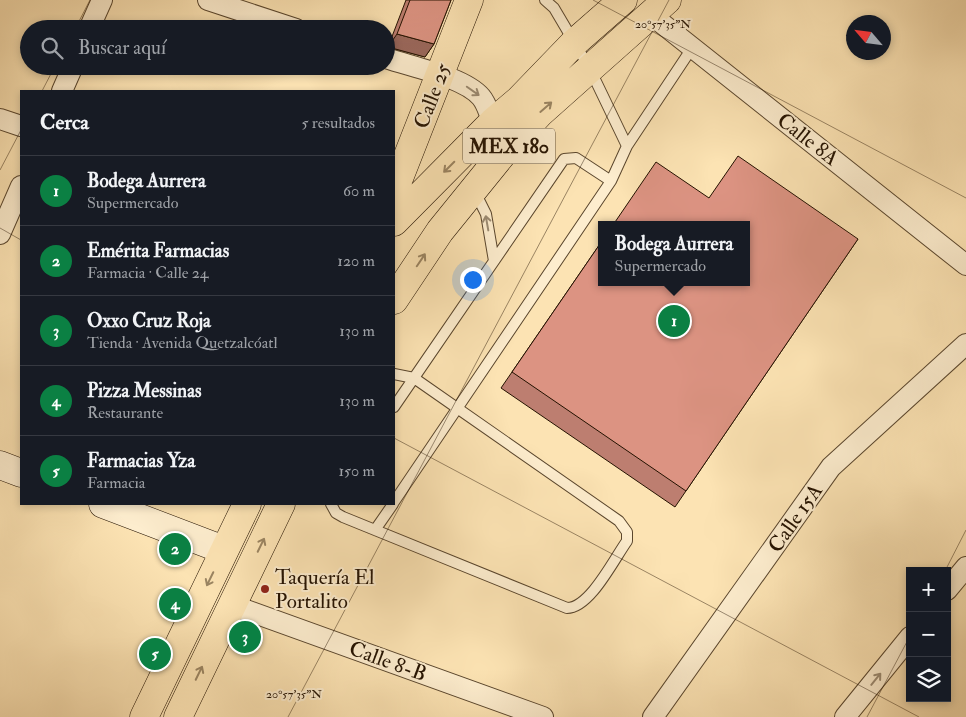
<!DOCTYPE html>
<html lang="es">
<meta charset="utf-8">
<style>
:root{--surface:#171b24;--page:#242831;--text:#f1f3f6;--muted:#9ea1a6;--line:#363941;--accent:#0b8043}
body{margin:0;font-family:"IM FELL Double Pica",serif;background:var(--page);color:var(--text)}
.controls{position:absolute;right:15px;bottom:15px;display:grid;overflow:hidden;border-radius:0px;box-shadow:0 2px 8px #0003}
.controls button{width:45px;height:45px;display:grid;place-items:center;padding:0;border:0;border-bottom:1px solid var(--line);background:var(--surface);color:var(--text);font:25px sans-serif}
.compass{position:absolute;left:846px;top:15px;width:45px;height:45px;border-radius:50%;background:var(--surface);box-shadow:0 2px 8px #0003;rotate:298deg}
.you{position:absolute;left:472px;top:279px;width:18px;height:18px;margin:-12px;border:4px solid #fff;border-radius:50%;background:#1a73e8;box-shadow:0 0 0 8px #1a73e833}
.badge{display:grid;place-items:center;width:32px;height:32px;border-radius:50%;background:var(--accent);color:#fff;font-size:16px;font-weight:700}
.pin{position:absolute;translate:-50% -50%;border:2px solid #fff;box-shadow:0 1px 5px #0006}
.popup{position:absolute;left:598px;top:221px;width:152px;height:65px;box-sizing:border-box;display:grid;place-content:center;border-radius:0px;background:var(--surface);filter:drop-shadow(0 1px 4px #0005);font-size:16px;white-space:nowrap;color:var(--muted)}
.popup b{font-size:19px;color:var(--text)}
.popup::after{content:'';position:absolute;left:50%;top:100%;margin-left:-10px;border:10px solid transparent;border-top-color:var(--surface)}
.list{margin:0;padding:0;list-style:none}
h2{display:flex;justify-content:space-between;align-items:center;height:65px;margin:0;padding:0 20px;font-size:21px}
h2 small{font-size:16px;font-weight:400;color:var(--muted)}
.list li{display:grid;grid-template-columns:32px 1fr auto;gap:15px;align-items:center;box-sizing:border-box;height:70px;padding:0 20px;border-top:1px solid var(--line)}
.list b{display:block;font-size:19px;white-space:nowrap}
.list p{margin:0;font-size:16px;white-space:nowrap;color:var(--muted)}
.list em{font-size:16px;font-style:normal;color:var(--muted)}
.icon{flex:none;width:28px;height:28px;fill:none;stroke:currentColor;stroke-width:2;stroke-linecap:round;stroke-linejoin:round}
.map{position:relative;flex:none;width:966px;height:717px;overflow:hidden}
.search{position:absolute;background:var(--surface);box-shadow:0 2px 8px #0003;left:20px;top:20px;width:375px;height:55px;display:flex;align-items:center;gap:12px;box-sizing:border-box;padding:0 18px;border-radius:28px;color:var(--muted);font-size:19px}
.panel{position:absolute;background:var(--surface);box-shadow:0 2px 8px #0003;left:20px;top:90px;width:375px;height:415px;border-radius:0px}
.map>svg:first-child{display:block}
</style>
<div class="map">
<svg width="966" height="717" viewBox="0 0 966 717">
<rect width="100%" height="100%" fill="#fce3b3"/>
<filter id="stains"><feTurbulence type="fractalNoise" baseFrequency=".004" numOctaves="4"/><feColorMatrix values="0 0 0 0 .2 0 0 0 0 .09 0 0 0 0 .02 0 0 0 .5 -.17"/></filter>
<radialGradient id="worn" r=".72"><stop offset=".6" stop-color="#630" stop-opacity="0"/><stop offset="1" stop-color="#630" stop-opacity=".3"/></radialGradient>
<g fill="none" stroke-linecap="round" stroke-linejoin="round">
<g stroke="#5a462d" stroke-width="12">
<path id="lane" d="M545,0L554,8L590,69L627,146
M611,181L627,146L692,48
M475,192L486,214L494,261
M394,407L564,159L576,158L611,181L394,502
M331,504L336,513L343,517L567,608C590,608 614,559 627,541V532L619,521L414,378L394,374
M375,530L393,504"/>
</g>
<g stroke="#5a462d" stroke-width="22">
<path id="street" d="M208,0L296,29
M650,14L966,265
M89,29L102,0
M386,58C412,67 464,77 481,97C487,104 489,114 493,122
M62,91L73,66
M0,119L21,126
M0,234L21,186
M947,590L966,567
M232,605L543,717
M653,717L831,467L966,344
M845,717L910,637"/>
</g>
<g stroke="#241200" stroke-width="29">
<path id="secondary" d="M0,465L21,473
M103,504L224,550"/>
</g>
<g stroke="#241200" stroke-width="29">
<path id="primary" d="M394,191L469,0
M394,222L493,122L519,100L574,43L623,0
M394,300L440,231L504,152L540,113L667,0
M144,717L247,504
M178,717L281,504"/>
</g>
<use href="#lane" stroke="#fdedce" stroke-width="10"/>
<use href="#street" stroke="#fdedce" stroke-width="20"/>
<use href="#secondary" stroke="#fdedce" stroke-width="28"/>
<use href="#primary" stroke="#fce3b3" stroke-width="28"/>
</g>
<path fill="#bd7e70" stroke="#241200" d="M406,0H451L434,44L425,57L388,47Z
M858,239L675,507L501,388L602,241Z"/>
<path fill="#9a675b" stroke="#241200" d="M397,34L434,44L425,57L388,47Z"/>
<path fill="#dc9382" stroke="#241200" d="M410,0H451L434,44L397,34Z
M738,156L858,239L686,491L512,372L602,241V282H746V225H613L656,162L709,198Z"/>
<defs><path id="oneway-shaft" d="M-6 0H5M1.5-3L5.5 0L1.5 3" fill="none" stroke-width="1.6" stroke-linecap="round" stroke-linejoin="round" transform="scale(1.25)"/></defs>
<g stroke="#9b8a71">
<use href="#oneway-shaft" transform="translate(473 91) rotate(35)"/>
<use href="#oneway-shaft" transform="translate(487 223) rotate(-100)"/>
<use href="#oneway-shaft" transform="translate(876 679) rotate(-51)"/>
</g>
<g stroke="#9b8562">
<use href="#oneway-shaft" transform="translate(546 107) rotate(-41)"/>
<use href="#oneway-shaft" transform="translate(449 167) rotate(135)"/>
<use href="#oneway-shaft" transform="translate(421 260) rotate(-56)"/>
<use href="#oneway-shaft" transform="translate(261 545) rotate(-64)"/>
<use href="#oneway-shaft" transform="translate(210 579) rotate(116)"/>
<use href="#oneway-shaft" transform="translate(199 673) rotate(-64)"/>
</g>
<path fill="none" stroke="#241200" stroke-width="1" stroke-opacity="0.45" d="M593,0L966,198M75,29L90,0M42,91L55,66M0,170L21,130M0,228L21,240M394,438L919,717M945,571L966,530M288,717L669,0M867,717L910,636"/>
<circle fill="#8f2418" stroke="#fdedce" stroke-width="2" cx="265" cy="589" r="5"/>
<g text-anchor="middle" stroke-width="4" stroke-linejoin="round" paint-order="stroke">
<rect fill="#fdedce" stroke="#65543e" stroke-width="1" x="463" y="128.5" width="92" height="35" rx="4"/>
<g font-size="20" font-weight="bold" fill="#241200">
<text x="509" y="153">MEX 180</text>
</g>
<g font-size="21" fill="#241200" stroke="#fdedce">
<text transform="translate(432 96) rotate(-69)" y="7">Calle 25</text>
<text transform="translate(808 139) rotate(38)" y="7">Calle 8A</text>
<text transform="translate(795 518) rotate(-55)" y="7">Calle 15A</text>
<text transform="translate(388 661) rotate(20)" y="7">Calle 8-B</text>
</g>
<g font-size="21" fill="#241200" stroke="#fdedce" text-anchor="start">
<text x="275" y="584">Taquería El<tspan x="275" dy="24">Portalito</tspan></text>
</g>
</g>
<g font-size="12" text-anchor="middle" fill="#241200" stroke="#fdedce" stroke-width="4" stroke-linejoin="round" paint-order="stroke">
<text x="663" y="28">20°57'35"N</text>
<text x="294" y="698">20°57'35"N</text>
</g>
<rect width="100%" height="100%" filter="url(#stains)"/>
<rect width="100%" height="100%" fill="url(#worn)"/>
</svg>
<div class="controls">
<button>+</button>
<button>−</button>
<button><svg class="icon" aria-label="layers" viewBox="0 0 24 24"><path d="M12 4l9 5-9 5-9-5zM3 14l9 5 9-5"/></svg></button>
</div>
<svg class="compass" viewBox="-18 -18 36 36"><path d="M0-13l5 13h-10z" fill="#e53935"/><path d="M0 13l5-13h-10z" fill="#9ea1a6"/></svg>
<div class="you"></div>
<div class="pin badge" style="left:674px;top:321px">1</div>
<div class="popup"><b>Bodega Aurrera</b>Supermercado</div>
<div class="pin badge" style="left:175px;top:549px">2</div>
<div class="pin badge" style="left:245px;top:637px">3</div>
<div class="pin badge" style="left:175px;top:604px">4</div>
<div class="pin badge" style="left:155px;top:654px">5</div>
<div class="search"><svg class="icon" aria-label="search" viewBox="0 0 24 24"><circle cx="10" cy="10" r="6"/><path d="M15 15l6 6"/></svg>Buscar aquí</div>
<section class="panel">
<h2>Cerca<small>5 resultados</small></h2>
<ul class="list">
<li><span class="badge">1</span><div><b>Bodega Aurrera</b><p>Supermercado</p></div><em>60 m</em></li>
<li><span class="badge">2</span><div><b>Emérita Farmacias</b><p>Farmacia · Calle 24</p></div><em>120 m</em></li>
<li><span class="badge">3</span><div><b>Oxxo Cruz Roja</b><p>Tienda · Avenida Quetzalcóatl</p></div><em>130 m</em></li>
<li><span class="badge">4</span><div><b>Pizza Messinas</b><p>Restaurante</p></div><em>130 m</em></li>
<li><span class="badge">5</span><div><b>Farmacias Yza</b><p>Farmacia</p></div><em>150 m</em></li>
</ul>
</section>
</div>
